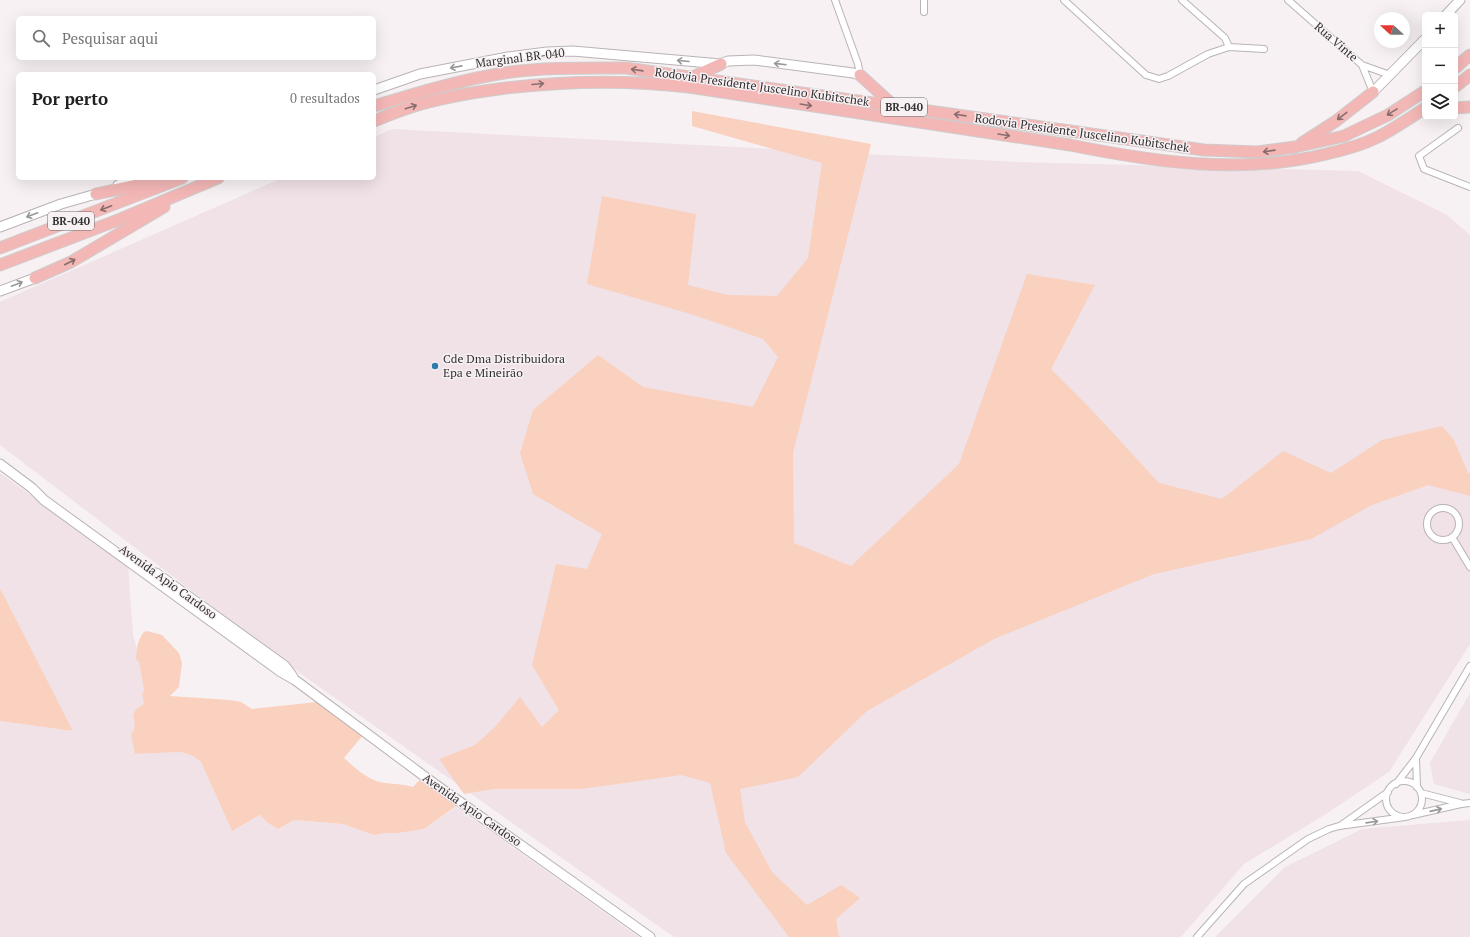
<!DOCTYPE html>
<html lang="pt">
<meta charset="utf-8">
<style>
:root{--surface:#fff;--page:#f2f2f2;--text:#222;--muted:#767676;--line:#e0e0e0}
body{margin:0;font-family:"PT Serif",serif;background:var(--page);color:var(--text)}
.controls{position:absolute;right:12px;top:12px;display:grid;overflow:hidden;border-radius:6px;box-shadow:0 4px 16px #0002}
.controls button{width:36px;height:36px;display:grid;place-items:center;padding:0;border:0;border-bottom:1px solid var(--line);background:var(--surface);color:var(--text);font:20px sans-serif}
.compass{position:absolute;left:1374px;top:12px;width:36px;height:36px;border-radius:50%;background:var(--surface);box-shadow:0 4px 16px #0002;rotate:291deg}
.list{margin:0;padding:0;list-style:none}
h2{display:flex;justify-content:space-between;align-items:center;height:52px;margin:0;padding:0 16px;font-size:17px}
h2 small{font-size:13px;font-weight:400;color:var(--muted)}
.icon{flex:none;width:22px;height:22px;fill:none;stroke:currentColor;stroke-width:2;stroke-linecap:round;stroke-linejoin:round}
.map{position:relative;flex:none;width:1470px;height:937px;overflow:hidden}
.search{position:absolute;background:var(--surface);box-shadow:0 4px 16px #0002;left:16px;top:16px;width:360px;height:44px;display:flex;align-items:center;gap:10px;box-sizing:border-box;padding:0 14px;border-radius:6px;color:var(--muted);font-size:15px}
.panel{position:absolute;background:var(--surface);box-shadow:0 4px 16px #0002;left:16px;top:72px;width:360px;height:108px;border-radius:6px}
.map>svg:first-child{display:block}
</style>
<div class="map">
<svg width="1470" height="937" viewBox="0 0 1470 937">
<rect width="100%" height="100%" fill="#f7f1f3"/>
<path fill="#f0e2e6" d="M392,129L1018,162L1358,171L1447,215L1470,235V644L1389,772L1326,814L1244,864L1181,937H674L301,674L0,445V302L282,178H374V137Z
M0,473L128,566L133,635L137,649V659L139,662L144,690L142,695L144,704L136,709L133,715L136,724L134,731L135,754L181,752L193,756L201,762L232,831L261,815L268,823L278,829L294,820L343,824L374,835L385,833H398L424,829L456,807L639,937H0V721L73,731L0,589Z
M1470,693V794L1434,784L1430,763Z
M1470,820V937H1215L1285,867L1362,829Z"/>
<path fill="#fad0bf" d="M692,111L871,144L793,453L794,543L851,566L959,464L1027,274L1095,285L1051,369L1089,407L1159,483L1222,499L1283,451L1331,473L1382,440L1442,426L1454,440L1468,473H1470V496L1428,485L1372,505L1311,539L1154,574L994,639L867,711L798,777L740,789L745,822L772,872L807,905L841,885L860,898L836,919L839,937H789L726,853L710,783L681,775L581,789H493L464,794L439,759L475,745L495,727L520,697L542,727L559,710L532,665L556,564L587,569L602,534L533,494L520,453L533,410L598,355L643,387L753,407L778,357L763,339L694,315L587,284L602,196L696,214L688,285L728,295L777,296L808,258L822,163L692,126Z
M0,589L3,594L73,731L0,721Z
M147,631L162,635L179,653L182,663L179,687L170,696L230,700L241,702L252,709L317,702L363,735L344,758C355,768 369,781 384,783C395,784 402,784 413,787L421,778L459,804L424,829L398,833H385L374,835L343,824L294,820L278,829L268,823L260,815L232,831L201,762L193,756L181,752L135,754L131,735C136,728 135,723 133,715L136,709L144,704L142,695L144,690L139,662L136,659C137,649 137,640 144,632Z"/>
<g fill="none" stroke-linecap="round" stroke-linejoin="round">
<g stroke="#b9b3b5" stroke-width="8">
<path id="street" d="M835,0L858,64L860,75
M924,0V12
M1064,0L1146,75L1159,79L1168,76L1208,54L1229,47L1264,49
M1182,0L1225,38L1229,47
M1288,0L1362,65L1373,92
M1362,65L1390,75
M1458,128L1419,156L1424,169L1470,187
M1427 524a16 16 0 1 1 32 0a16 16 0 1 1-32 0Z
M1452,537L1470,567
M1416,758L1417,787
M1386 799a18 18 0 1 1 36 0a18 18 0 1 1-36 0Z
M1396,784L1416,758L1470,666
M1421,793L1460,803
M1413,815L1461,804L1470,803
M1340,826L1388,792
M1197,937L1244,884L1308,839L1329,829L1339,826L1405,817"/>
</g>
<g stroke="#b9b3b5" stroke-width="11">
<path id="secondary" d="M1446,15L1460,0
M374,90L420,74L508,57L547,52L573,51L721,64L728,61L754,60L853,73L860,75
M1373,92L1425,39
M118,185L138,178
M0,227L61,204L103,192
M0,291L35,278
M0,464L32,488L44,500L281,672L295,680L432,782L650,937
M156,573L285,666L293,677"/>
</g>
<g stroke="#cecdce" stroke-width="13">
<path id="highway" d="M1455,68L1470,55
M860,75L894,106
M693,77L721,64
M1455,87L1470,75
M374,106C417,93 460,80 504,73C544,67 585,68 626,68L1204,150L1257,152L1295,147L1344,136L1388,115L1425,91
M1455,108L1470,107
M374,121C386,116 399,111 411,107C442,97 475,92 506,88C567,81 628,80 689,87L1070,145C1154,162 1242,175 1326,154C1344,150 1362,145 1378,137C1394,129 1410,118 1425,108
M1302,143L1336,121L1373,92
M96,194L166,179
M0,248L182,178
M0,265L118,220L218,178
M35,278L71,262L164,207"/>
</g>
<use href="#street" stroke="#fff" stroke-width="6"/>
<use href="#secondary" stroke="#fff" stroke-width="9"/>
<use href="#highway" stroke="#f3b7b6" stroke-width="11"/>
</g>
<defs><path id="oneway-shaft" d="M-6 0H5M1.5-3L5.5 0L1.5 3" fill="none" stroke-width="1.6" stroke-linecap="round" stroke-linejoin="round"/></defs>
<g stroke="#989898">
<use href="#oneway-shaft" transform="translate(683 61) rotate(-175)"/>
<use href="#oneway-shaft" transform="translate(780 64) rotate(-173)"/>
<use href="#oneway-shaft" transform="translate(456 67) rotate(169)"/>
<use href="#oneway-shaft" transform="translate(32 215) rotate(159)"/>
<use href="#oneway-shaft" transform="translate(17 284) rotate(-21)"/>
<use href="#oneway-shaft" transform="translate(1436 810) rotate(-13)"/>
<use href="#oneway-shaft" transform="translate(1372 822) rotate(-8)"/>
</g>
<g stroke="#896d6d">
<use href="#oneway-shaft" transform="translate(637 70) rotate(-172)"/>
<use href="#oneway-shaft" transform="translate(538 84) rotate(-5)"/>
<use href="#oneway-shaft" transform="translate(806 105) rotate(9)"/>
<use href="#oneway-shaft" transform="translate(411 107) rotate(-18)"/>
<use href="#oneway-shaft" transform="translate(1392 112) rotate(148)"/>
<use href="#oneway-shaft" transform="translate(960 115) rotate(-172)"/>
<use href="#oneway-shaft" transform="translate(1342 116) rotate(142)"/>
<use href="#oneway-shaft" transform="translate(1004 135) rotate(9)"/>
<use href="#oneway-shaft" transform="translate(1269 151) rotate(172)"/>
<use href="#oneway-shaft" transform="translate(106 208) rotate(159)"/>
<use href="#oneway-shaft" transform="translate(70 262) rotate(-27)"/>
</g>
<circle fill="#2e7aad" stroke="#f7f1f3" stroke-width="1.5" cx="435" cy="366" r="4"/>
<g text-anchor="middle" stroke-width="3" stroke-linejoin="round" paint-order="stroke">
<g fill="#f7f1f3" stroke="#6d6a6b" stroke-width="1">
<rect x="881" y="98" width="46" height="18" rx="3"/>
<rect x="48" y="212" width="46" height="18" rx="3"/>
</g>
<g font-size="11" font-weight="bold" fill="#323031">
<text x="904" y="111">BR-040</text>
<text x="71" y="225">BR-040</text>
</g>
<g font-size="12" fill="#323031" stroke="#f7f1f3">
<text transform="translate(1336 42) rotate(41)" y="4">Rua Vinte</text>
<text transform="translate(520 58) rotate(-7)" y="4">Marginal BR-040</text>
<text transform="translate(762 87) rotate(8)" y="4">Rodovia Presidente Juscelino Kubitschek</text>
<text transform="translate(1082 133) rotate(8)" y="4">Rodovia Presidente Juscelino Kubitschek</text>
<text transform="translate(168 582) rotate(36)" y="4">Avenida Apio Cardoso</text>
<text transform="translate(472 810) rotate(35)" y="4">Avenida Apio Cardoso</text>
</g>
<g font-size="12" fill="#323031" stroke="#f7f1f3" text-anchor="start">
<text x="443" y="363">Cde Dma Distribuidora<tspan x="443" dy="14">Epa e Mineirão</tspan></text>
</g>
</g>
</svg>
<div class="controls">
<button>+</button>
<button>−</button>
<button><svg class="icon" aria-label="layers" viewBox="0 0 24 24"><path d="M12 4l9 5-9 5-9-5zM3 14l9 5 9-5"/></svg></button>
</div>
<svg class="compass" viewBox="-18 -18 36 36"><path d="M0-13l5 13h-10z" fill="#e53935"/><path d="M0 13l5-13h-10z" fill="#767676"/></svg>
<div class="search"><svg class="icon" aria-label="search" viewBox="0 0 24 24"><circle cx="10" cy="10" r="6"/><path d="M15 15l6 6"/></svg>Pesquisar aqui</div>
<section class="panel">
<h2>Por perto<small>0 resultados</small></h2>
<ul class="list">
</ul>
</section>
</div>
